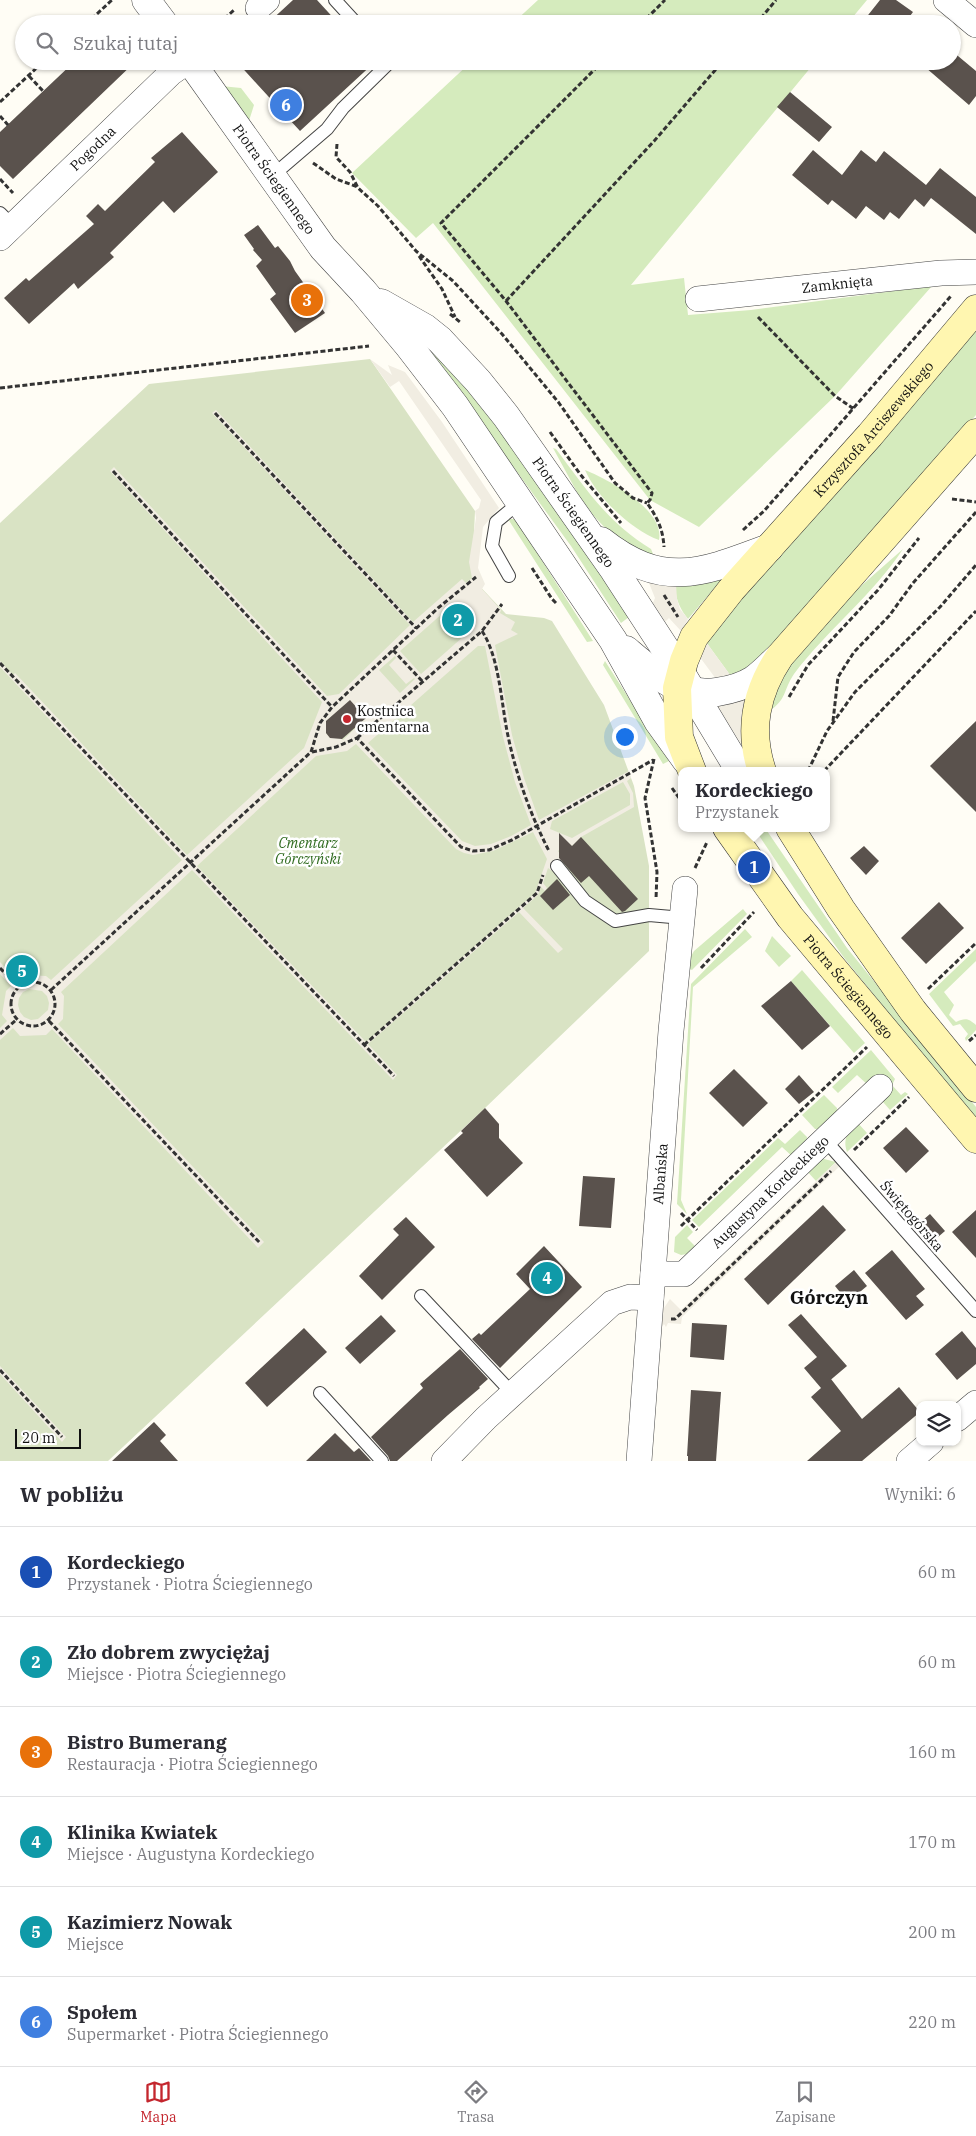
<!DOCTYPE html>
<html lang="pl">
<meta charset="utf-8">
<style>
:root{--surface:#fff;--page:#f2f2f3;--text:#2b2b33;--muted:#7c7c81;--line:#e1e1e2;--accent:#c4262e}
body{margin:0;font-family:"IBM Plex Serif",serif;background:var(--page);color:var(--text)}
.controls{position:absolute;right:15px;bottom:15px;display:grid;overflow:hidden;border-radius:10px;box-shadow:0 1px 4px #0004}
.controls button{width:45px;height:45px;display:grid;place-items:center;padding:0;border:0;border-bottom:1px solid var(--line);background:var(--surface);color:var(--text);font:25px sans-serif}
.scale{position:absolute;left:15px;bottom:12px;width:66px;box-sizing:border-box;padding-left:5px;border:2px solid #111;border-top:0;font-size:14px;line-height:18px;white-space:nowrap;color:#111;-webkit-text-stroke:4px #fff;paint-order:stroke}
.you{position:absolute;left:624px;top:736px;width:18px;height:18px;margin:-12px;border:4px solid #fff;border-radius:50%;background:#1a73e8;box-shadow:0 0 0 8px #1a73e833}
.badge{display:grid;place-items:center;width:32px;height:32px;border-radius:50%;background:var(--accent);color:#fff;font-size:16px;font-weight:700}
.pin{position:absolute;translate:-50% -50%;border:2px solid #fff;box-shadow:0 1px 5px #0006}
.popup{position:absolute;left:678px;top:767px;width:152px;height:65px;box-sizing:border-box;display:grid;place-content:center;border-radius:10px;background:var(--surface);filter:drop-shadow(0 1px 4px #0005);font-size:16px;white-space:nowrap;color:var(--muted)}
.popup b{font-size:19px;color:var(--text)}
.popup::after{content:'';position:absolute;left:50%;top:100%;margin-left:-10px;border:10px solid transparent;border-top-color:var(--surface)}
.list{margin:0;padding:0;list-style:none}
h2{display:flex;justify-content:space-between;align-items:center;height:65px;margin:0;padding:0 20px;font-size:21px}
h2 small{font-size:16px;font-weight:400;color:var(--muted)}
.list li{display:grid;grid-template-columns:32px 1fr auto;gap:15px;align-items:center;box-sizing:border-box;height:90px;padding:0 20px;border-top:1px solid var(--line)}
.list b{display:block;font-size:19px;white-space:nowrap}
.list p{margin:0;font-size:16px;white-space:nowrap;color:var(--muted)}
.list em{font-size:16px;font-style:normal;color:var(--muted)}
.icon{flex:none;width:28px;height:28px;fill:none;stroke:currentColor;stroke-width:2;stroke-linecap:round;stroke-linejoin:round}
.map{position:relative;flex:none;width:976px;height:1461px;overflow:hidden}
.search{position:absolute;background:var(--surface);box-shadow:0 1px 4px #0004;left:15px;right:15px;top:15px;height:55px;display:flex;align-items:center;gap:12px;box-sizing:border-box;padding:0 18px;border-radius:28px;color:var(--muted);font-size:19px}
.sheet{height:605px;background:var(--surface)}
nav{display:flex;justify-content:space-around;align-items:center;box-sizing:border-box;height:70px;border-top:1px solid var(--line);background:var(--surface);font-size:14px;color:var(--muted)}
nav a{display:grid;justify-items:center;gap:2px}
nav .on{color:var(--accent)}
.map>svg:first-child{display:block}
</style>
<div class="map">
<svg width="976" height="1461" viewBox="0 0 976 1461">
<rect width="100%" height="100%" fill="#fffdf5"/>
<path fill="#d5ebbd" d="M538,0H867L847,24H512Z
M472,61H816L631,285L684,278L688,315L751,310L932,286L835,396L699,527L650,500L433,223L416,238L352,173Z
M221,86L241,88L254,105L248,124Z
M976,326V415L764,654L733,679L706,642L709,635Z
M432,351C510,428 569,526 629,617L621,623L571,546L431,354Z
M553,448L556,449C586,489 607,522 651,549L655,559L609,532L593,515L578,494Z
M585,470C608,479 665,510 659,540C631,530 596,496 585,470Z
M508,519H514L518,523L593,641L587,642Z
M903,549C873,595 827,630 794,674C783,690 787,700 769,711L783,672L853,593Z
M723,578L688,619C680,609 674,597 676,584Z
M605,661L669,761L663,764L603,665Z
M754,828H765L847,948L976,1107V1121L845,959L798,894Z
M743,909L747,914L692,970L685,967L694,951Z
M745,929L752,937L693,987L681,1200L687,1214L677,1204L691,984Z
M772,936L791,956L779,967L765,951Z
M976,949V961L944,992L954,1005L949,1015L956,1022C965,1018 968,1018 976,1025V1030L966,1041L965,1038L968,1034L960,1024L953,1026L929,994Z
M802,970L865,1043L854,1053L791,981Z
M871,1050L895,1079L892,1085L901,1095L905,1092L908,1094L890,1110L883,1102L882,1098L857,1075L838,1093L832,1087Z
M824,1095L837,1108V1117L824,1129H815L802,1115Z
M857,1122L867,1133L847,1152C842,1138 849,1132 857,1122Z
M800,1130L807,1137L806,1146L794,1158L782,1147L699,1227L692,1220L778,1138L785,1144Z
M824,1159L836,1162L816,1181L806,1170L819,1160Z
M687,1225L693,1232L687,1238L698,1249L687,1254L681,1255L674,1252L675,1237Z"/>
<path fill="#d9e3c4" d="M370,359L475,511L472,578L506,614L544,618L552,621L604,705L634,786L649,866V951L485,1108L108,1461H0V523L149,384Z"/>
<path fill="#f1ede2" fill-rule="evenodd" d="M370,359L392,375L388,365L405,372L442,422L499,508L483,527L478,568L485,584L482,589L501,610L500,613L515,622L511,630L518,634L495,645L512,735L524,778L539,820L629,771L631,778L627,781L633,793L634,807L581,837L572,846L567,842L558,851L564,860L552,871L548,868L543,883L547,888L545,891L541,887L538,895L523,908L563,949L558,953L519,912L368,1044L397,1075L393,1080L192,870L61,992L64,996L63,1019L58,1024L264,1242L258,1248L52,1029L46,1035L20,1036L13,1028L0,1040V1028L7,1021L2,1015L6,991L11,986L0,974V962L17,980L24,975L46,976L51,980L182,860L0,667V661L13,675L15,673L187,855L304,748L322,702L110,471L114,467L327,696L339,694L410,625L212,413L216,410L413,622L462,579L466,583L472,578L469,562L476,518L475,511L479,508L481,500L399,381L390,387ZM448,612L454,616L455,623L461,624L465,628L466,632L464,636L421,674L400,651L443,613ZM478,646H485L503,737L515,782L531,825L511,836L491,844L475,846L462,841L368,743ZM395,656L396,658L389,665L406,684L414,678L415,679L400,693L379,670ZM350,701L359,714L361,712L366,718L343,740L339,737L330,738L326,733V727L329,725L326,721ZM356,744L456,849L464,853L473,855L493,851L533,832L547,859L535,893L366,1042L197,866L316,756L347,751ZM623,782L630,794V805L572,838L550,829L552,821ZM29,989L42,991L47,996L49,1003L48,1010L38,1019L31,1020L24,1017L20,1012L18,1005L19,998L23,992Z
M647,578L676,584L677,599L680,609L688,619L681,631L669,618L665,622L659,612L653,603L655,598Z
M706,642L733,679L719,683L699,656Z
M747,698L744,744L742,745L717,706L718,703Z
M836,1162L841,1165L682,1317L681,1324L668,1323L666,1327L664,1324L661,1328L662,1311L670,1299L681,1310Z
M0,1366L66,1437L62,1442L0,1374Z"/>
<path fill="#5a524d" d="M293,0H317L339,24H267Z
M880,0H896L913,12L904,24H861Z
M952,51L976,71V96L969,105L918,61H952Z
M75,61H136L13,179L0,166V132Z
M236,61H376L300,131Z
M790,92L832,127L819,142L777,107Z
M182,132L218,172L174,213L163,201L110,253L114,257L78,289L74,283L29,324L4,298L26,278L29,281L94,224L86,216L98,204L105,211L155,162L151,158Z
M813,150L842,175L861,150L876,162L884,151L926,185L940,168L976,197V234L931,198L924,207L915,199L899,219L890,212L884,220L866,206L856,219L832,200L828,205L792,175Z
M258,225L275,248L278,246L290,261L295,271L325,313L295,333L270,299L276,294L256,266L262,260L253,250L254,249L244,235Z
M350,700L366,718L342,739L330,738L326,733V721Z
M976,721V812L930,766Z
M559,833L572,846L581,837L638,899L625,911L622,912L589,876L581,883L559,858Z
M864,846L879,861L866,875L850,858Z
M557,879L570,895L553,910L540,896Z
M939,902L964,928L926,964L901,938Z
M791,981L830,1026L802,1050L761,1006Z
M734,1069L768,1103L743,1127L709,1093Z
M799,1075L814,1092L799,1104L785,1089Z
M485,1108L499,1124V1138L523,1163L487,1197L444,1150L463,1133L461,1131Z
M906,1127L929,1151L906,1173L883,1148Z
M583,1176L615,1178L611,1228L579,1226Z
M823,1205L846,1230L768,1305L744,1279Z
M976,1210V1258L952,1232Z
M930,1214L945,1231L931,1243L916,1226Z
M406,1217L435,1247L382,1300L359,1276L399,1235L393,1229Z
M544,1246L582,1287L500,1368L472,1339L479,1333L481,1335L530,1289L516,1274Z
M892,1250L925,1289L916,1296L924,1305L906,1320L865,1273Z
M854,1270L867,1286L848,1302L835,1286Z
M801,1314L847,1366L821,1388L804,1368L817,1357L788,1325Z
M381,1315L396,1331L360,1364L345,1348Z
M692,1323L727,1325L724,1360L690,1357Z
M304,1328L327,1352L267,1407L245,1383Z
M962,1331L976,1348V1364L957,1380L935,1354Z
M460,1349L488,1379L479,1387L480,1388L448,1415L397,1461H390L388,1456L371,1437L423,1388L420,1384Z
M831,1379L862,1419L899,1387L920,1412L862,1461H807L841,1431L811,1397Z
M691,1390L721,1392L716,1461H688V1456H687Z
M154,1422L166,1435L160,1441L178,1461H112Z
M335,1433L354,1452L359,1448L371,1461H306Z"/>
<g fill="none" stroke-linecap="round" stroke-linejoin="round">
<g stroke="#444" stroke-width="14">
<path id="service" d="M335,0L357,24
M271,177L327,129L343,108L391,61
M0,213L13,226
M509,576L492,546L496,522L520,502
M557,866L585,901L615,921L649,915L683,918
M825,1140L976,1311
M421,1296L513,1394
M320,1393L382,1461"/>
</g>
<g stroke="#444" stroke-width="26">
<g id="minor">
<path d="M946,0L976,25"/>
<path d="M258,8L267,0"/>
<path id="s1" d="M0,238L171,73L188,61"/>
<path id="s2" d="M698,299L941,273L976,272"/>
<path id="s3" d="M653,1274H684L880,1087"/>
<path d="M957,1419L976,1403"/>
<path d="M444,1461L486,1418L612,1303L630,1297L651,1298"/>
<path id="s4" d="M639,1461L671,1031L685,889"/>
<path d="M909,1461L931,1442"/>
</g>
</g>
<g stroke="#444" stroke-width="29">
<g id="tertiary">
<path d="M146,0L164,24"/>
<path id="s5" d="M190,61L323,248L363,291L408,345L455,406L613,640L658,721L686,760"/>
<path id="s6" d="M381,303L425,328L440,340L478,381L506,416L614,570L681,673L740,771"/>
<path d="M601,541C663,590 702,573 769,548"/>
<path d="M626,650C653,673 679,697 717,692C730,690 742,687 753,680C762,674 770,665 779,657"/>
</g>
</g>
<g stroke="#333" stroke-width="29">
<g id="secondary">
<path id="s7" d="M692,771L679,737L677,688L684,661L694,637L731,590L870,435L976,309"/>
<path d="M762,771C748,729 756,692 780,656L976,433"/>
<path id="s8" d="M727,828L790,917L976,1139"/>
<path d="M790,828L841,909L913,1011L976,1088"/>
</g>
</g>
<path stroke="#333" stroke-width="3" stroke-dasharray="5 2.5" stroke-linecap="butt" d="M86,24L112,0
M219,24L235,9
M641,24L665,0
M756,24L776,0
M603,61L441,223L506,301L652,493L650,500L647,503C657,517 663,529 664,547
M29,76L43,91
M0,102L44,61
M0,116L8,125
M337,144L336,157L350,172L358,188L378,206L416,251L453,281L502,334L559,403L615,483L633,498L647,503
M313,163L336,179L358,187
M0,179L13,193
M419,256L442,289L455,317
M506,301L655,140L723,61
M450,314L460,322
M758,317L835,396L854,409
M0,388L369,346
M215,413L416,628
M550,432L580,474L621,523
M113,471L332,707
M952,499L976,502
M743,530L764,511L951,296
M532,568L552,599L557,604
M664,595L678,617
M482,631C499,657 501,700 507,731C515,772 530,814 549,851
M393,650L423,682
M0,663L394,1076
M789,697L808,665L878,590L919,538
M833,721L838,677L854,652L889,616L913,583L976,512
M357,738L482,631L502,604
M312,752L336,747L357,738L461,847L473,851L489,850L512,840L653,760
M654,759L645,798L657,872L656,899
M808,771L827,731L855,692L940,607L976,565
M824,771L976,611
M672,788L682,802
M695,868L707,842
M0,968L18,987
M701,968L754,912
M11 1004a22 22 0 1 1 44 0a22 22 0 1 1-44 0Z
M928,989L976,943
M51,990L311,752L320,723L332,707L438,608L476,577
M49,1021L260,1243
M0,1034L16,1020
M969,1041L976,1035
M364,1045L537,893L543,875
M854,1150L909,1097
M681,1213L697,1230
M681,1226L867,1047
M671,1319H675L831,1171
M0,1370L62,1437"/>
<use href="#service" stroke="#fff" stroke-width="12"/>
<use href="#minor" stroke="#fff" stroke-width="25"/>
<use href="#tertiary" stroke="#fff" stroke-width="28"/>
<use href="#secondary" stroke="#fff6b0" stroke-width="28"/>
</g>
<circle fill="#c4262e" stroke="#fff" stroke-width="2" cx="347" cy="719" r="5"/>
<g text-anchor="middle" stroke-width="5" stroke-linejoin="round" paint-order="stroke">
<g font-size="14" fill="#111" stroke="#fff">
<text dy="5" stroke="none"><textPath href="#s1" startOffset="129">Pogodna</textPath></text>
<text dy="5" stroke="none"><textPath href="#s5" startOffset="145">Piotra Ściegiennego</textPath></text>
<text dy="5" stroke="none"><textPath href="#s2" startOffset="140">Zamknięta</textPath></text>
<text dy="5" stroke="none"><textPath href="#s7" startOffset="414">Krzysztofa Arciszewskiego</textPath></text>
<text dy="5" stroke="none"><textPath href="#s6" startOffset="288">Piotra Ściegiennego</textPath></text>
<text dy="5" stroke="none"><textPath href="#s8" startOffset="200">Piotra Ściegiennego</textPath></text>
<text dy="5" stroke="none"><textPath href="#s4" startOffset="288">Albańska</textPath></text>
<text dy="5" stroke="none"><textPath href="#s3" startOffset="150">Augustyna Kordeckiego</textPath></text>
<text transform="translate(912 1216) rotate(49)" y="5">Świętogórska</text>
</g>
<g font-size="14" fill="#111" stroke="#fff" text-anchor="start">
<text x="357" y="716">Kostnica<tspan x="357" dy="16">cmentarna</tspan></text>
</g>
<g font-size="14" font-style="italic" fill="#2f6b1f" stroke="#fff">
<text x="308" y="848">Cmentarz<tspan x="308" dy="16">Górczyński</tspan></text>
</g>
<g font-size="19" font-weight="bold" fill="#111" stroke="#fff">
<text x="829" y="1304">Górczyn</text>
</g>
</g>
</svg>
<div class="controls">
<button><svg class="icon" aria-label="layers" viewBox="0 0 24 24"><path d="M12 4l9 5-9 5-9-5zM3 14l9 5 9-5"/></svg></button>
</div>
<div class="scale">20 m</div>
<div class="you"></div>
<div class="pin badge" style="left:754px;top:867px;background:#1a4fb4">1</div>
<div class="popup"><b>Kordeckiego</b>Przystanek</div>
<div class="pin badge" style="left:458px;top:620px;background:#0f9aa8">2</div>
<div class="pin badge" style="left:307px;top:300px;background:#e8710a">3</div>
<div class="pin badge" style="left:547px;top:1278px;background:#0f9aa8">4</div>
<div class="pin badge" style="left:22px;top:971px;background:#0f9aa8">5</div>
<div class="pin badge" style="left:286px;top:105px;background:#3f7fe0">6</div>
<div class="search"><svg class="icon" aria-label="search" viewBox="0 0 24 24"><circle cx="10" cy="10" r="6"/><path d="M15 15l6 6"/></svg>Szukaj tutaj</div>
</div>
<section class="sheet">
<h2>W pobliżu<small>Wyniki: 6</small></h2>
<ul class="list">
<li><span class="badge" style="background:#1a4fb4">1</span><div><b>Kordeckiego</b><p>Przystanek · Piotra Ściegiennego</p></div><em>60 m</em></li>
<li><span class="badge" style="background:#0f9aa8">2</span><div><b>Zło dobrem zwyciężaj</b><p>Miejsce · Piotra Ściegiennego</p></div><em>60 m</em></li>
<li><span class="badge" style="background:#e8710a">3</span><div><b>Bistro Bumerang</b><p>Restauracja · Piotra Ściegiennego</p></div><em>160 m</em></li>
<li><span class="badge" style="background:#0f9aa8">4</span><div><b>Klinika Kwiatek</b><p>Miejsce · Augustyna Kordeckiego</p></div><em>170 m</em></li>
<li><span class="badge" style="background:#0f9aa8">5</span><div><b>Kazimierz Nowak</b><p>Miejsce</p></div><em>200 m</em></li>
<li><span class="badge" style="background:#3f7fe0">6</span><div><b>Społem</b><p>Supermarket · Piotra Ściegiennego</p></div><em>220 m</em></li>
</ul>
</section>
<nav>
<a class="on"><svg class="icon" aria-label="map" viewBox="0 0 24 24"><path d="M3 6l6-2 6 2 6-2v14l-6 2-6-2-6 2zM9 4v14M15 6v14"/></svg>Mapa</a>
<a><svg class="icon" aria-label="directions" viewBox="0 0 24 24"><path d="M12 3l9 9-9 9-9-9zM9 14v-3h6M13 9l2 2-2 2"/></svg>Trasa</a>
<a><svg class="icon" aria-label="saved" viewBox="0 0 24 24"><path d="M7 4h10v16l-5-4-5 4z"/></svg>Zapisane</a>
</nav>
